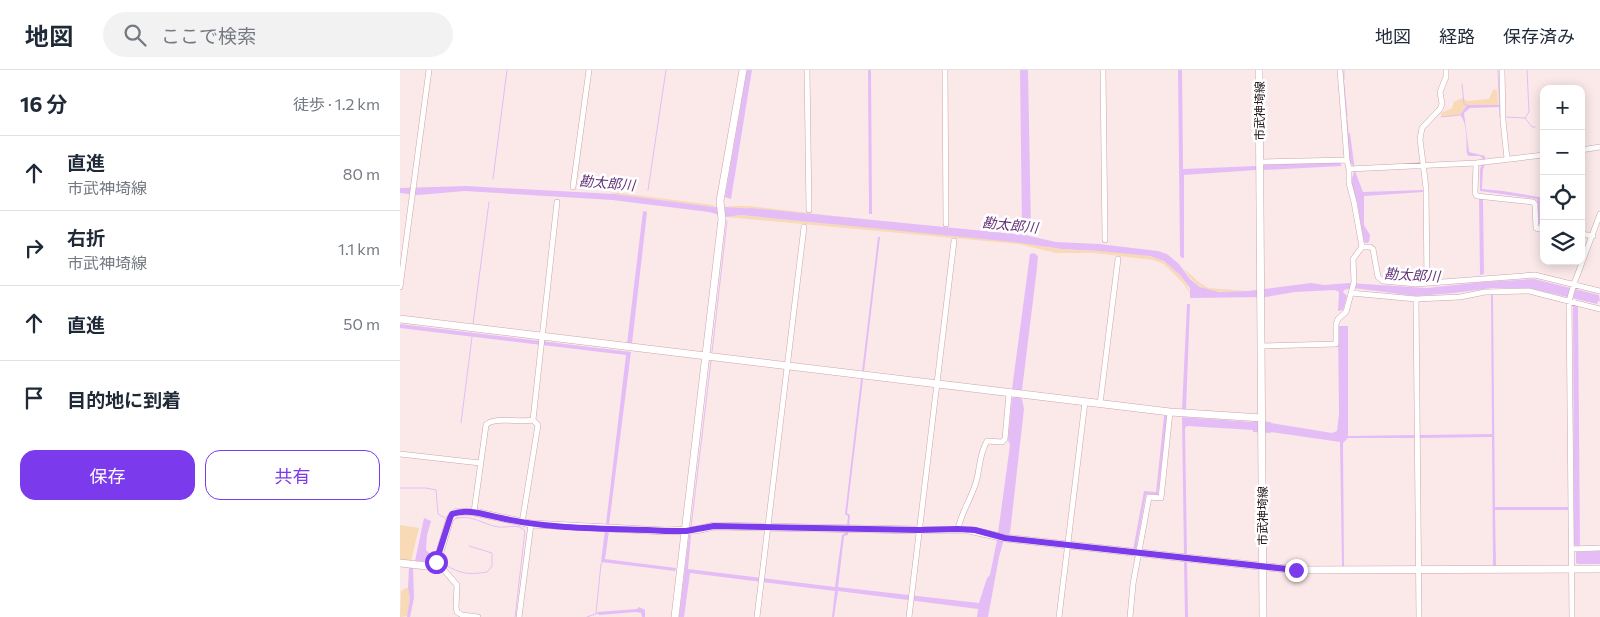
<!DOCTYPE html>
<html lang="ja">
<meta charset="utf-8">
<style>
:root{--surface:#fff;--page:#f2f2f3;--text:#1f2937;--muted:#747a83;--line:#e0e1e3;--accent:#7c3aed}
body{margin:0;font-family:Commissioner,"Noto Sans JP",sans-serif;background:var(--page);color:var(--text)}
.controls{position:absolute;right:15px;top:15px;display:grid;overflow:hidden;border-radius:10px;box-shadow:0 2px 12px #0003}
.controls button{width:45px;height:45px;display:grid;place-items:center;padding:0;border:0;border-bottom:1px solid var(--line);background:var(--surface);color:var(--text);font:25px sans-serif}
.stop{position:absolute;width:15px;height:15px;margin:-11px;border:4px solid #7c3aed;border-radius:50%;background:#fff}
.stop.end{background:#7c3aed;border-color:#fff;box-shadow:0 1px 5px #0008}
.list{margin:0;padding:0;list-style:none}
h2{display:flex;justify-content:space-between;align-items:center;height:65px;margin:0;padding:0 20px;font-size:21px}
h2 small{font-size:16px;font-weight:400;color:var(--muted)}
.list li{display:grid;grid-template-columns:32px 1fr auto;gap:15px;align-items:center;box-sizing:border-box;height:75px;padding:0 20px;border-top:1px solid var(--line)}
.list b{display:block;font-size:19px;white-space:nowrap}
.list p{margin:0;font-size:16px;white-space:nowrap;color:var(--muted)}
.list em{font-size:16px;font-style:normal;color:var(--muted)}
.actions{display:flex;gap:10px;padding:15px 20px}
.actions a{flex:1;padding:11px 0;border:1px solid var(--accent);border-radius:15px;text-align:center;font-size:18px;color:var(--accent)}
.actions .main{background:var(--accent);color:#fff}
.icon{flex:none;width:28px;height:28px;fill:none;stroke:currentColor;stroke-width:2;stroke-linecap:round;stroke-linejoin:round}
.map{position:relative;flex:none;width:1200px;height:547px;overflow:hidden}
header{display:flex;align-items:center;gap:30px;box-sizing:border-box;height:70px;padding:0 25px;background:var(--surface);border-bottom:1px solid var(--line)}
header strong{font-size:24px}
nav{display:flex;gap:28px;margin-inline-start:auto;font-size:18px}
.search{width:350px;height:45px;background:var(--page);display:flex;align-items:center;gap:12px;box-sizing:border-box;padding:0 18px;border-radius:28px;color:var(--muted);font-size:19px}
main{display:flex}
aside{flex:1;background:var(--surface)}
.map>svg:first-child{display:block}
</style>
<header>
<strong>地図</strong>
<div class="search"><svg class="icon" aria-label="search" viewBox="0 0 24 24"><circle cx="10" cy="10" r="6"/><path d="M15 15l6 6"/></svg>ここで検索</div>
<nav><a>地図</a><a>経路</a><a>保存済み</a></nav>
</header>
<main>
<aside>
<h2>16 分<small>徒歩 · 1.2 km</small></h2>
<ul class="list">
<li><svg class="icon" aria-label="ahead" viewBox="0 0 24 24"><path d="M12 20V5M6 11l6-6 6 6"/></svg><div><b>直進</b><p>市武神埼線</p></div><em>80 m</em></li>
<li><svg class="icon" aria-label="right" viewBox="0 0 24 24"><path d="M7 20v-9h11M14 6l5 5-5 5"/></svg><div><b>右折</b><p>市武神埼線</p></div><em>1.1 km</em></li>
<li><svg class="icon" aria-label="ahead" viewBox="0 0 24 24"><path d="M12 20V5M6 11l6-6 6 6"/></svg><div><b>直進</b></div><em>50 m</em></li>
<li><svg class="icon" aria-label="arrive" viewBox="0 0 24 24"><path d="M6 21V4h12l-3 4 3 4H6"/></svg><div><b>目的地に到着</b></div></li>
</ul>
<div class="actions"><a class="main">保存</a><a>共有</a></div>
</aside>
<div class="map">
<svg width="1200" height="547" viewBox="0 0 1200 547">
<rect width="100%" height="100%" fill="#fbe9ea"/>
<path fill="#f8dab6" d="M1097,19L1098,35H1067L1060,45L1041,47V43L1052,38L1054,32L1062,28L1067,31L1089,29L1093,20Z
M211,122L314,135V137L214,124Z
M327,136H349L470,150L351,138L337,139Z
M340,145C430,154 521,161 611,171C628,173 644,177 660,179C690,182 734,179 761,190C771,194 789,213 790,223L783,213L764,194L753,190L694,183H656L619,174L327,147Z
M783,198L800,213L808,218L848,221C818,222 801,226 783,198Z
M0,455L19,458L11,491L0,490Z
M6,518H8L10,528L8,546L0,547L1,521Z"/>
<path fill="#e4bdf7" d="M347,0H352L331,129L325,127Z
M468,0H471L472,144H469Z
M620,0H628L631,160L622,159Z
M778,0H782L783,99L856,96V100L784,105V188H782L780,186Z
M1067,35H1100V37L1070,38L1064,43L1069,82L1085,86V89H1083L1080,86H1069L1067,84C1066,72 1068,54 1060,45Z
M947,63H950L955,101L963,122L1023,120V122L964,126V155L970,165L969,172L967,173L964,172L957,132L951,111L954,102L953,96L949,90Z
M931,92L940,93L942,96L863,100V95Z
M1082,94H1085L1083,100L1082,119L1103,121L1139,127L1144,126V128L1140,130L1141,153L1144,154V156L1139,154L1137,129L1080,121V99Z
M66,116L214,124L314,137C327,136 338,139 351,138L625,165L656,172L699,174L758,181L767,184L779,194L790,209L800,217L819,222L848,221L911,213L924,215L949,213L1027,218L1083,212L1134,209L1199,225L1200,231H1198L1197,234L1129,218H1092L1054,223L1016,226L953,218L944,220L943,222L947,226L943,240L938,241L939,222L935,220L895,222L866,227L790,228V218L780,205L764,191L750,186L699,181L661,179L614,172L340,145L327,147L309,142L212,130L65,121L18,125L0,123V118Z
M1079,129H1083L1084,204L1080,205Z
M243,141L247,142L232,274H227Z
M478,167H480L464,302H462Z
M634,183L638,186L637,198L622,320L619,322V327L622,329L624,339L610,463L605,466L599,487L588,547H577L578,539L438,521L434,547H432L435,521L290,503L284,547H279L289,465H291L288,499L435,517L442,465L448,461V465L444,466L438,517L579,533L587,508L590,505L597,470L599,469L598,463L610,375L608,370L612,328L615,327L616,321L612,319L630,184Z
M1091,225H1093L1095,437H1168V440H1095L1096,496H1093L1092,367L1020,368V365L1092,364Z
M787,234H790L786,340H782Z
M1174,235L1178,236L1180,476L1174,475L1173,236Z
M0,254L231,282L209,455L206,454L226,285L0,258Z
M938,256H948V366L1015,365V368H948L943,373L944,496H942L940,372L871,362V363L853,362V360L787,356L785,358L787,485H784L782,347L853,352V351L871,352V353L932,363L937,361L939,344Z
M461,309H463L447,443L450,445L449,456H447L448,446L445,444Z
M764,346H767L758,425L746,424L736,480H733L744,421L756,422Z
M24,448L31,451L27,465L26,480L34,487L30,492L15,491Z
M205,460L209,461L205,489L276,498L275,501L201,492Z
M1200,481V494H1178L1176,493V482Z
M784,491H787L788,547H785Z
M9,497H13L14,528L10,547H7L10,528L8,518Z
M239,537L245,540V547H242L241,543L236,542L199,545L197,542L237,539Z"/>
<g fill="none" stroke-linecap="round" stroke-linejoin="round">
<path stroke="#e4bdf7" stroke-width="1" d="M1098,0L1100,47
M944,9V0
M944,14L947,46
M1062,14L1064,34L1067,35
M1041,47L1060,45
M1106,47L1125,48L1132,57H1135
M1125,48L1129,42L1127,0
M947,50L948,63
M1141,55L1144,57
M93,109L107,0
M248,120L266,0
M73,254L89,132
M312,282L327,151
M61,353L72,267
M0,418H26L36,420L38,444L45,448
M54,449C71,443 83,455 99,457C109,458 118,453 125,461L115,547
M291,457L311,291
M45,495C62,504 68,505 87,502L92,496V483L69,476
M196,543L201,494L203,492
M187,547L198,543"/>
<g stroke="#cea5a7" stroke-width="6">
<path id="street" d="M407,0L409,140
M545,0L546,154
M703,0L705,170
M940,0L947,90
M1102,0L1103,50L1107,89
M1181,80L1200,77
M860,92L947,90L949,99L1076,93L1144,85
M1076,93L1075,123L1077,126L1133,132L1135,134L1136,158L1144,160
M173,117L189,0
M1181,164L1193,166
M962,177H970L973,179L978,207L983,211L1016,214L1135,205L1200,221
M1027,213L1026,118L1020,69L1022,58L1040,39L1042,34L1040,22L1046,7V0
M0,217L29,0
M951,223L1016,229L1060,227L1085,222L1129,221L1200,239
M1016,229L1019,547
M861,276L936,274V254L938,249L946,242L954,212L953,189L962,177L954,132L949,113V99
M700,334L718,189
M133,350L157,132
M0,384L80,393
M74,442L86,355C94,346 120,353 133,350
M122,453L138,355L133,350
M558,459C561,444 569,432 574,418C581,402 577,389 587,371L602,372L605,369L609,324
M1172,479L1200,478
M37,492L57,515L56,537L57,542L62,545L78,547
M119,547L131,454
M357,547L404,157
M509,547L554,171
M659,547L685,332
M730,547L733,514L749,427L761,428L770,342
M1172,547L1169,231L1174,214L1200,144"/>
</g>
<g stroke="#cea5a7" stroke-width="8">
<path id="secondary" d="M859,0L863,547
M0,249L770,342L862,348
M0,493L27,496L37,492L50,448L57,442H74L131,454L265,461L296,460L314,456L519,460H569L605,468L896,500L1200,499
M275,547L322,149L320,131L343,0"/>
</g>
<use href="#street" stroke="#fff" stroke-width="5"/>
<use href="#secondary" stroke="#fff" stroke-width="7"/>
</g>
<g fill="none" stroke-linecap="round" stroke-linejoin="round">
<path stroke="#7c3aed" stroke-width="6" d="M36,492L50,448L52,444C67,438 86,445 101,448C153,460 211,458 265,461H286L314,456L519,460L558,459L575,460L605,468L896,500"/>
</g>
<g text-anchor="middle" stroke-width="5" stroke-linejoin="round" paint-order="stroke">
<g font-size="12" fill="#27181a" stroke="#fff">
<text transform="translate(860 41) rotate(-90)" y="4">市武神埼線</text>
<text transform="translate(863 446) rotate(-90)" y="4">市武神埼線</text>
</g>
<g font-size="14" font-style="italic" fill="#633478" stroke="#fff">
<text transform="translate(207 113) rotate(5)" y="5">勘太郎川</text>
<text transform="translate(610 155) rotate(6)" y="5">勘太郎川</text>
<text transform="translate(1012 205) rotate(3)" y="5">勘太郎川</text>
</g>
</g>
</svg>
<div class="controls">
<button>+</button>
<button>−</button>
<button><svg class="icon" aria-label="locate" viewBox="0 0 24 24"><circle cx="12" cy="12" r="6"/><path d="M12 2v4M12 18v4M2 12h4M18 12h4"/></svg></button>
<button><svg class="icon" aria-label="layers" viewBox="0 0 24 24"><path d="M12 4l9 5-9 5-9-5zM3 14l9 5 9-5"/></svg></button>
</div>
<div class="stop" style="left:36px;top:492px"></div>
<div class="stop end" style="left:896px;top:500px"></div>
</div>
</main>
